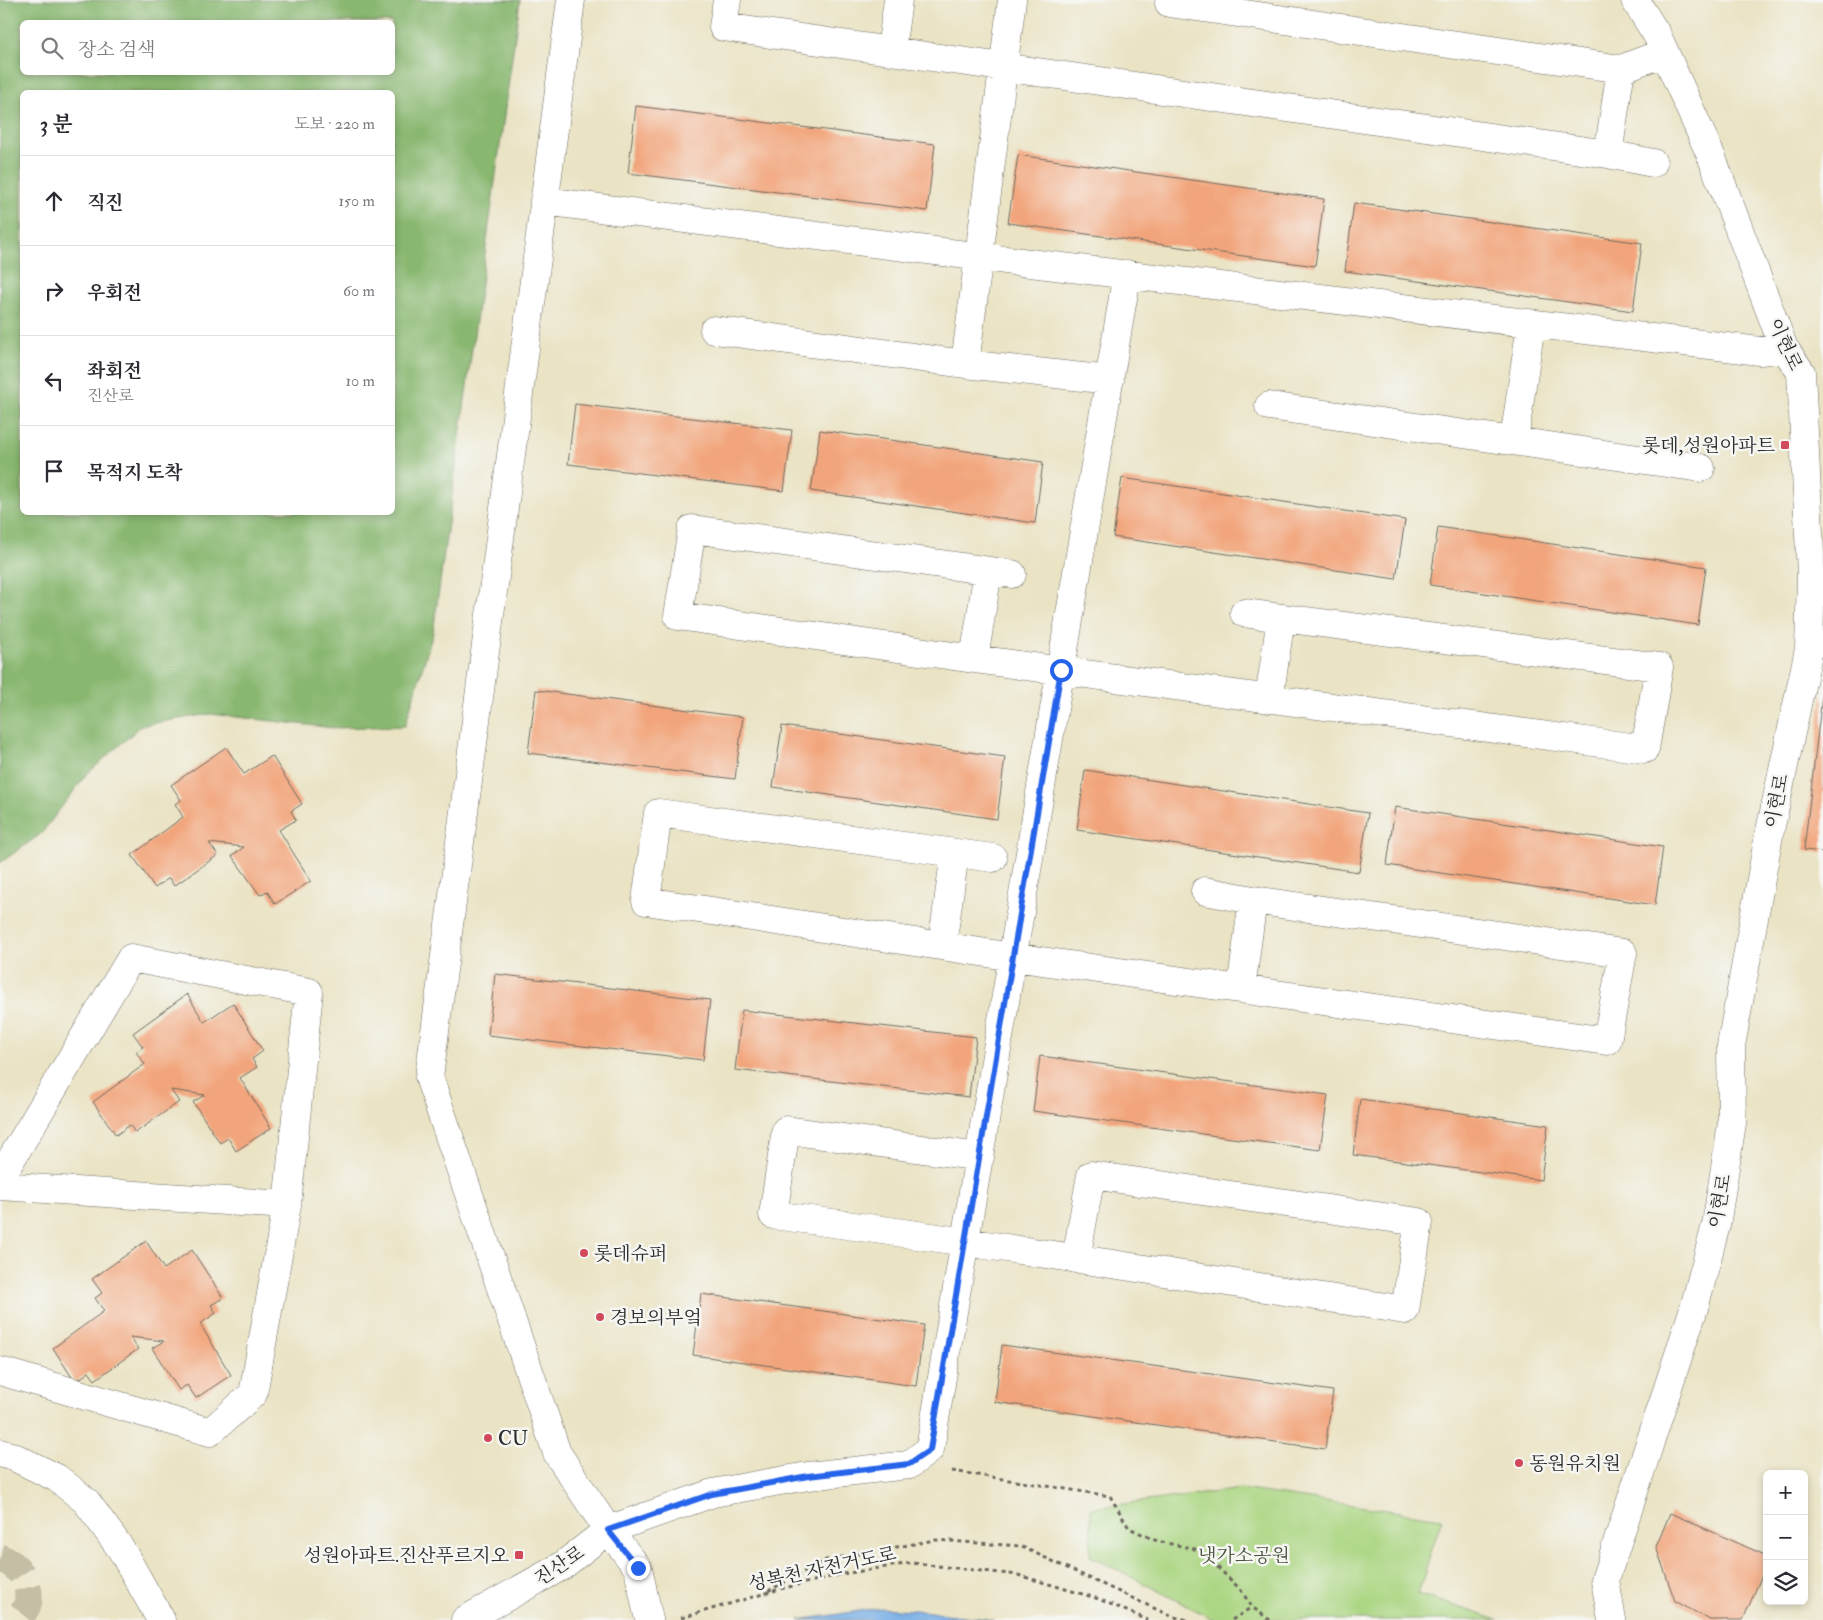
<!DOCTYPE html>
<html lang="ko">
<meta charset="utf-8">
<style>
:root{--surface:#fff;--page:#f2f2f3;--text:#2b2b33;--muted:#7c7c81;--line:#e1e1e2}
body{margin:0;font-family:"IM FELL Double Pica","Noto Serif KR",serif;background:var(--page);color:var(--text)}
.controls{position:absolute;right:15px;bottom:15px;display:grid;overflow:hidden;border-radius:8px;box-shadow:0 2px 8px #0003}
.controls button{width:45px;height:45px;display:grid;place-items:center;padding:0;border:0;border-bottom:1px solid var(--line);background:var(--surface);color:var(--text);font:25px sans-serif}
.stop{position:absolute;width:15px;height:15px;margin:-11px;border:4px solid #2563eb;border-radius:50%;background:#fff}
.stop.end{background:#2563eb;border-color:#fff;box-shadow:0 1px 5px #0008}
.list{margin:0;padding:0;list-style:none}
h2{display:flex;justify-content:space-between;align-items:center;height:65px;margin:0;padding:0 20px;font-size:21px}
h2 small{font-size:16px;font-weight:400;color:var(--muted)}
.list li{display:grid;grid-template-columns:32px 1fr auto;gap:15px;align-items:center;box-sizing:border-box;height:90px;padding:0 20px;border-top:1px solid var(--line)}
.list b{display:block;font-size:19px;white-space:nowrap}
.list p{margin:0;font-size:16px;white-space:nowrap;color:var(--muted)}
.list em{font-size:16px;font-style:normal;color:var(--muted)}
.icon{flex:none;width:28px;height:28px;fill:none;stroke:currentColor;stroke-width:2;stroke-linecap:round;stroke-linejoin:round}
.map{position:relative;flex:none;width:1823px;height:1620px;overflow:hidden}
.search{position:absolute;background:var(--surface);box-shadow:0 2px 8px #0003;left:20px;top:20px;width:375px;height:55px;display:flex;align-items:center;gap:12px;box-sizing:border-box;padding:0 18px;border-radius:8px;color:var(--muted);font-size:19px}
.panel{position:absolute;background:var(--surface);box-shadow:0 2px 8px #0003;left:20px;top:90px;width:375px;height:425px;border-radius:8px}
.map>svg:first-child{display:block}
</style>
<div class="map">
<svg width="1823" height="1620" viewBox="0 0 1823 1620">
<rect width="100%" height="100%" fill="#f6f6f2"/>
<filter id="ink" filterUnits="userSpaceOnUse"><feTurbulence type="fractalNoise" baseFrequency=".02" numOctaves="2"/><feDisplacementMap in="SourceGraphic" scale="10" xChannelSelector="R" yChannelSelector="G"/><feConvolveMatrix kernelMatrix="1 2 1 2 8 2 1 2 1" color-interpolation-filters="sRGB"/></filter>
<filter id="wash" filterUnits="userSpaceOnUse"><feTurbulence type="fractalNoise" baseFrequency=".0096" numOctaves="4" result="noise"/><feDisplacementMap in="SourceGraphic" scale="20" xChannelSelector="R" yChannelSelector="G"/><feGaussianBlur stdDeviation="1.12" result="paint"/><feColorMatrix in="noise" values="0 0 0 0 0 0 0 0 0 0 0 0 0 0 0 0 0 1.4 0 .05"/><feComposite in="paint" operator="in"/></filter>
<g filter="url(#wash)">
<rect width="100%" height="100%" fill="#eae3c4"/>
<path fill="#abd682" stroke="#6b8056" d="M1241,1489L1442,1518L1418,1594L1498,1620H1215L1090,1556L1091,1508Z"/>
<path fill="#88b770" stroke="#5a714e" fill-rule="evenodd" d="M0,0H520L433,633L405,726L334,728L210,714L142,725L86,775L41,834L0,863ZM22,22H392V72H22ZM22,92H392V512H22Z"/>
<path fill="#78aee6" stroke="#526c88" d="M879,1608L914,1610L994,1620H799Z"/>
<g id="blocks">
<path fill="#f2a57c" d="M636,106L935,144L927,211L628,173Z
M1018,155L1324,199L1315,266L1008,223Z
M1354,203L1642,243L1633,311L1345,271Z
M575,404L792,430L784,491L568,464Z
M820,430L1043,462L1035,523L811,491Z
M1122,478L1405,520L1396,579L1113,537Z
M1438,527L1706,567L1698,625L1430,585Z
M536,690L743,717L735,779L528,753Z
M1822,696H1823V852L1804,850Z
M782,726L1005,757L997,819L773,787Z
M226,747L244,774L272,756L302,804L291,811L296,820L279,830L311,881L275,904L267,891L260,895L232,856L244,847L209,843L218,855L174,886L169,878L155,888L132,855L183,817L175,804L181,800L171,785Z
M1085,770L1368,813L1359,872L1077,830Z
M1395,807L1663,847L1655,905L1387,865Z
M495,974L710,1000L703,1060L488,1035Z
M187,994L204,1022L233,1003L263,1051L252,1059L257,1067L240,1078L271,1128L236,1151L228,1138L220,1143L193,1102L205,1095L171,1090L179,1102L135,1133L130,1125L116,1135L93,1102L145,1064L136,1052L143,1047L133,1033Z
M742,1010L976,1037L969,1097L735,1070Z
M1040,1056L1328,1095L1320,1150L1033,1111Z
M1360,1099L1548,1125L1541,1180L1353,1155Z
M146,1241L164,1269L192,1250L223,1298L211,1305L216,1313L200,1324L231,1375L196,1398L187,1385L179,1390L152,1348L164,1341L130,1337L138,1349L95,1380L89,1372L75,1382L53,1348L104,1311L95,1298L102,1293L92,1279Z
M701,1294L924,1325L916,1386L693,1355Z
M1002,1345L1333,1391L1325,1449L995,1402Z
M1670,1513L1767,1556V1563L1743,1620H1710L1675,1601L1656,1547Z"/>
</g>
</g>
<g filter="url(#ink)">
<use href="#blocks" fill-opacity="0" stroke="#6e6b61" stroke-width="1"/>
<g fill="none" stroke-linecap="round" stroke-linejoin="round">
<path stroke="#c4bea5" stroke-width="28" stroke-dasharray="28 14" stroke-linecap="butt" d="M0,1558C26,1566 41,1603 15,1620"/>
<g stroke="#6e6b61" stroke-width="29">
<path id="minor" d="M571,0L429,1077L557,1453L608,1530L713,1493L808,1476L909,1465L930,1449L1127,274
M727,0L723,27L1608,154L1653,163
M1169,3L1621,69L1655,56
M891,50L898,0
M1608,154L1621,69
M544,201C949,254 1354,304 1760,351L1784,348
M714,330L965,364L1110,380
M965,364L1012,0
M1269,406L1701,468
M1514,440L1531,324
M1012,574L692,529L678,616L974,659L1645,749L1659,667L1244,613
M974,659L988,571
M1269,699L1281,618
M993,858L658,813L646,901L1013,957L1607,1041L1623,953L1253,900L1205,891
M942,946L955,853
M1241,989L1253,900
M980,1157L786,1130L773,1215C984,1243 1195,1277 1405,1310L1419,1222L1091,1175L1076,1259
M0,1178L131,958L309,992L287,1205
M0,1186L287,1205L253,1394L210,1432L0,1371
M0,1453L14,1457L57,1478L86,1501L121,1549L161,1620
M465,1620L562,1566L608,1530L638,1568L649,1620
M1612,1620L1605,1580L1694,1308L1716,1225L1732,1123L1731,1046L1768,840L1809,649L1811,574L1801,372L1784,348L1712,158L1657,35L1635,0"/>
</g>
<path stroke="#6e6b61" stroke-width="3" stroke-dasharray="4 4" stroke-linecap="butt" d="M952,1471L1110,1496L1129,1528L1157,1541L1200,1550L1240,1589L1252,1607L1270,1620
M768,1591L826,1560L935,1540L1020,1546L1173,1617L1189,1620
M681,1618L780,1589L843,1574L911,1563L1018,1575L1096,1598L1148,1620
M1232,1620L1252,1607"/>
<use href="#minor" stroke="#fff" stroke-width="28"/>
</g>
</g>
<g fill="none" stroke-linecap="round" stroke-linejoin="round" filter="url(#ink)">
<path stroke="#2563eb" stroke-width="6" d="M638,1568L608,1530L712,1494L808,1476L909,1464L930,1450L1061,670"/>
</g>
<g fill="#d1495b" stroke="#f6f6f2" stroke-width="2">
<rect x="1780" y="440" width="10" height="10" rx="2.5"/>
<circle cx="584" cy="1253" r="5"/>
<circle cx="600" cy="1317" r="5"/>
<circle cx="488" cy="1438" r="5"/>
<circle cx="1519" cy="1463" r="5"/>
<rect x="514" y="1550" width="10" height="10" rx="2.5"/>
</g>
<g text-anchor="middle" stroke-width="5" stroke-linejoin="round" paint-order="stroke">
<g font-size="19" fill="#2b2b2b" stroke="#f6f6f2">
<text transform="translate(1786 344) rotate(65)" y="7">이현로</text>
<text transform="translate(1776 801) rotate(-79)" y="7">이현로</text>
<text transform="translate(1719 1201) rotate(-80)" y="7">이현로</text>
<text transform="translate(559 1565) rotate(-34)" y="7">진산로</text>
<text transform="translate(822 1568) rotate(-12)" y="7">성복천 자전거도로</text>
</g>
<g font-size="19" fill="#2b2b2b" stroke="#f6f6f2" text-anchor="start">
<text x="1775" y="452" text-anchor="end">롯데,성원아파트</text>
<text x="594" y="1260">롯데슈퍼</text>
<text x="610" y="1324">경보의부엌</text>
<text x="498" y="1445">CU</text>
<text x="1529" y="1470">동원유치원</text>
<text x="509" y="1562" text-anchor="end">성원아파트.진산푸르지오</text>
</g>
<g font-size="19" fill="#4b5641" stroke="#f6f6f2">
<text x="1244" y="1562">냇가소공원</text>
</g>
</g>
</svg>
<div class="controls">
<button>+</button>
<button>−</button>
<button><svg class="icon" aria-label="layers" viewBox="0 0 24 24"><path d="M12 4l9 5-9 5-9-5zM3 14l9 5 9-5"/></svg></button>
</div>
<div class="stop" style="left:1061px;top:670px"></div>
<div class="stop end" style="left:638px;top:1568px"></div>
<div class="search"><svg class="icon" aria-label="search" viewBox="0 0 24 24"><circle cx="10" cy="10" r="6"/><path d="M15 15l6 6"/></svg>장소 검색</div>
<section class="panel">
<h2>3 분<small>도보 · 220 m</small></h2>
<ul class="list">
<li><svg class="icon" aria-label="ahead" viewBox="0 0 24 24"><path d="M12 20V5M6 11l6-6 6 6"/></svg><div><b>직진</b></div><em>150 m</em></li>
<li><svg class="icon" aria-label="right" viewBox="0 0 24 24"><path d="M7 20v-9h11M14 6l5 5-5 5"/></svg><div><b>우회전</b></div><em>60 m</em></li>
<li><svg class="icon" aria-label="left" viewBox="0 0 24 24"><path d="M17 20v-9H6M10 6l-5 5 5 5"/></svg><div><b>좌회전</b><p>진산로</p></div><em>10 m</em></li>
<li><svg class="icon" aria-label="arrive" viewBox="0 0 24 24"><path d="M6 21V4h12l-3 4 3 4H6"/></svg><div><b>목적지 도착</b></div></li>
</ul>
</section>
</div>
